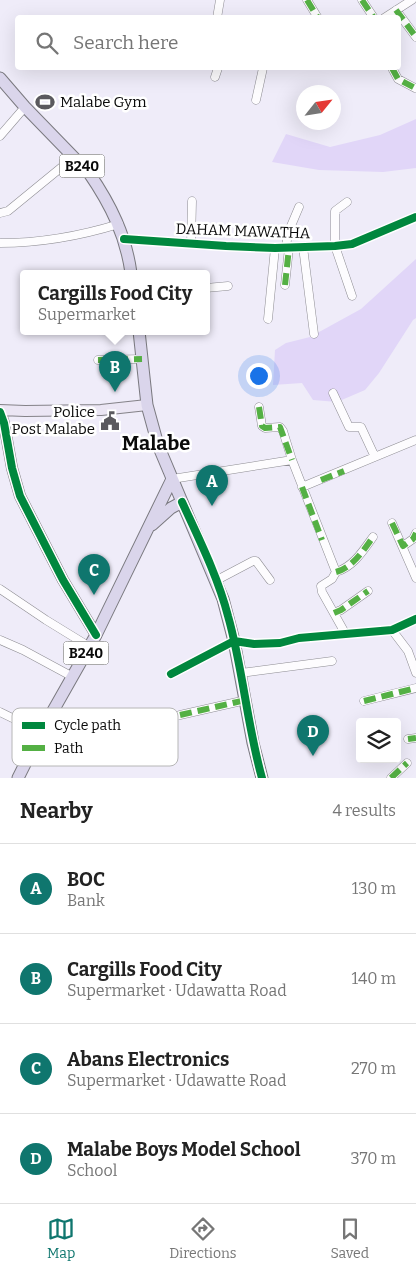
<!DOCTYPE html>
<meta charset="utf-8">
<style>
:root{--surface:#fff;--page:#f2f2f2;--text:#222;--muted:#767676;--line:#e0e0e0;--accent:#0f766e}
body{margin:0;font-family:Bitter,serif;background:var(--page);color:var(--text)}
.controls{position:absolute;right:15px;bottom:15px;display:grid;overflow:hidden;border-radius:5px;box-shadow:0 5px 20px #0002}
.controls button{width:45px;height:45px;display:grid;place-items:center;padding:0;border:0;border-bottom:1px solid var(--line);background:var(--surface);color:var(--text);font:25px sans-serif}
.compass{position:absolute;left:296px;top:85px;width:45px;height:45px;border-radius:50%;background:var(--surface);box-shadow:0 5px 20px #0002;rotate:60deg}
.you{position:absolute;left:258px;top:375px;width:18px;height:18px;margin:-12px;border:4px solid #fff;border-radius:50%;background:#1a73e8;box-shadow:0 0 0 8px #1a73e833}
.badge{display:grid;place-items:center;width:32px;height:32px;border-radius:50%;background:var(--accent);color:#fff;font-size:16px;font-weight:700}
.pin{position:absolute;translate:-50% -41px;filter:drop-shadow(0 1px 2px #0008)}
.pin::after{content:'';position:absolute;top:26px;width:18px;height:15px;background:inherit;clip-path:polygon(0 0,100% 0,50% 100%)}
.popup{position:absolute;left:20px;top:270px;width:190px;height:65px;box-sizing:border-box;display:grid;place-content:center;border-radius:5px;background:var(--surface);filter:drop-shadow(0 1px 4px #0005);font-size:16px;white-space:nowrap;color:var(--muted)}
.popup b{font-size:19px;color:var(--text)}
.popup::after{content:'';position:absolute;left:50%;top:100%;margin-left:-10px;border:10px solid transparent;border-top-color:var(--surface)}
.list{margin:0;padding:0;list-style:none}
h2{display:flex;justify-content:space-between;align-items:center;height:65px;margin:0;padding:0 20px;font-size:21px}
h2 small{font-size:16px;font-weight:400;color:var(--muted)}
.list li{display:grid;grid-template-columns:32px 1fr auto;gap:15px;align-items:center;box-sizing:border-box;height:90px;padding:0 20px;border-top:1px solid var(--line)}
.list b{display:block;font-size:19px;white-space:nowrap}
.list p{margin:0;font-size:16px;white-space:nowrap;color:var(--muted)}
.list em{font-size:16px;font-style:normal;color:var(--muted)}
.icon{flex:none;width:28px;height:28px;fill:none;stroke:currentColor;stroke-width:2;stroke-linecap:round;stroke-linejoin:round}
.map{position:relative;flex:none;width:416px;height:778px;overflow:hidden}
.search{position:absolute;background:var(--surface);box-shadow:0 5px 20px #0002;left:15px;right:15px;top:15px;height:55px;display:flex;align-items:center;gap:12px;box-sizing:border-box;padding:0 18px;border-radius:5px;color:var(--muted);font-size:19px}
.sheet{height:425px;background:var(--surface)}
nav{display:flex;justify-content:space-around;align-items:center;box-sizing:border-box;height:70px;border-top:1px solid var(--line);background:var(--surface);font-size:14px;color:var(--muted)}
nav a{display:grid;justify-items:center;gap:2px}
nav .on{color:var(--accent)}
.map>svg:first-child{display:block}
</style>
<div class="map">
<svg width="416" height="778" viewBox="0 0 416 778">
<rect width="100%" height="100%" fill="#efecf9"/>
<path fill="#e1d6f8" d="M416,119V168L383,172L319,170L272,162L286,134L330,147L380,135Z
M416,259V318L413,320L379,373L365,390L337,402L313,400L302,383L273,385L275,350L286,343L310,337L361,309Z"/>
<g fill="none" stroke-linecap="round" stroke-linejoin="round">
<g stroke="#8d8c92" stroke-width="9">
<path id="street" d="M307,0L318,18
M362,0L374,18
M396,10L416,37
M217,18L220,0
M384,18L412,0
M392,68L398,79L415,88
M215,77L218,68
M256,100L263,68
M0,136L25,107
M347,202L335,211V246L352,296
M0,213L8,211L74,157
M124,239L226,246L275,248L335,246L352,244L416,217
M0,243C41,243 80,236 119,224
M191,244L192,201
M286,247L288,233L299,207
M303,247L314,334
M285,285L289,248
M206,288L228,286
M268,319L275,248
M98,360L142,359
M333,393L349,427H361L375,457
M259,407L262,426L265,428L280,427L283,431L292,460L336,572
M172,479L292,460
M302,487L416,440
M392,523L416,578
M403,546L413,539L416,533
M217,580L253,561H256L270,580
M0,589L46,620L90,647
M334,613L341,610L368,591
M392,630L408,651L416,673
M345,633L322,592L321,586L332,579L336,572C353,567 363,551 373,537
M0,640L23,650L73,677
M241,673L332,661
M171,674L234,641L254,644L280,643L299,638L392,630L416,619
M364,701L416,688
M0,712L41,732
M180,715L246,700
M408,739L416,738
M391,778L407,763"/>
</g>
<g stroke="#848288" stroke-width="12">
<path id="secondary" d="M0,410L25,411L101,410L147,405
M0,412L4,423L12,468L20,496L63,580L96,635"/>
</g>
<g stroke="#7a797f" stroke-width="13">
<path id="primary" d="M0,78L25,107L89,173C111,205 126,236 131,273
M139,331L147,405L158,445L223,599L234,641L253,743L262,778
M152,525L171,508L182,502
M18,778L41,732L96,635L172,479"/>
</g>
<use href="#street" stroke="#fdfcfe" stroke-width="8"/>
<use href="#secondary" stroke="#ebe6f4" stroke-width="10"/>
<use href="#primary" stroke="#dad5eb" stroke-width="11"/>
<path stroke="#54b044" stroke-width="6" stroke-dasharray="12 6" stroke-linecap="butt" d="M307,0L318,18
M362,0L374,18
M396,10L416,37
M392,68L398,79L415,88
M285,285L289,248
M98,360L142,359
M259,407L262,426L265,428L280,427L292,460
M321,480L344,471
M302,487L322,540
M392,523L403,546L413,539L416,533
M336,572C353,567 363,551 373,537
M334,613L341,610L368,591
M364,701L416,688
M180,715L246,700
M408,739L416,738
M391,778L407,763"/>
<g stroke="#fff" stroke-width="11">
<path id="cycleway" d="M124,239L226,246L275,248L335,246L352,244L416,217
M0,412L4,423L12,468L20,496L63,580L96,635
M182,502C199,539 218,577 228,616C243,669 247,725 262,778
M171,674L234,641L254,644L280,643L299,638L392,630L416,619"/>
</g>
<use href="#cycleway" stroke="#00873e" stroke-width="8"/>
</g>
<defs>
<g id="stadium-bare" transform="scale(1.5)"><path d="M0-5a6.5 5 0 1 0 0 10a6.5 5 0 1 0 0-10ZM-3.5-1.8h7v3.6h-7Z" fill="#5a595e" stroke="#fff" stroke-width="2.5" paint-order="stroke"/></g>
<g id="civic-bare" transform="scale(1.5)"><path d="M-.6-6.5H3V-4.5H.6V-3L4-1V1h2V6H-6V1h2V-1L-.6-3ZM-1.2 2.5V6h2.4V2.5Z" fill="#5a595e" stroke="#fff" stroke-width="2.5" paint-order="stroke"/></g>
</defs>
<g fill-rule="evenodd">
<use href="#stadium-bare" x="45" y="102"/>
<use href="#civic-bare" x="110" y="421"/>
</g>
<g text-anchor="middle" stroke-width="5" stroke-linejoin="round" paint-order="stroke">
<g fill="#fff" stroke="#545454" stroke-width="1">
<rect x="59.5" y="154.5" width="45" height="23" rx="4"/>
<rect x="63.5" y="641.5" width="45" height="23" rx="4"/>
</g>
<g font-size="14" font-weight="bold" fill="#0a0a0a">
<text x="82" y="171">B240</text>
<text x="86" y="658">B240</text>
</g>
<g font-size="15" fill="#0a0a0a" stroke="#fff" text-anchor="start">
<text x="60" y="107">Malabe Gym</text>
<text x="95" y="417" text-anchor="end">Police<tspan x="95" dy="17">Post Malabe</tspan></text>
</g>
<g font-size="15" fill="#0a0a0a" stroke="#fff">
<text transform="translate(243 231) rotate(2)" y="5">DAHAM MAWATHA</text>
</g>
<g font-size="20" font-weight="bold" fill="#0a0a0a" stroke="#fff">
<text x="156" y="450">Malabe</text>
</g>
</g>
<rect x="12" y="708" width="166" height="58" rx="8" fill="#fff" stroke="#b6b6b6" stroke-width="1"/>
<rect x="22" y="722" width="23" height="7" fill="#00873e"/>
<rect x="22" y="745" width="23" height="6" fill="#54b044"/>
<g font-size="14" fill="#0a0a0a">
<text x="54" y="730">Cycle path</text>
<text x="54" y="753">Path</text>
</g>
</svg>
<div class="controls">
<button><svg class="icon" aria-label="layers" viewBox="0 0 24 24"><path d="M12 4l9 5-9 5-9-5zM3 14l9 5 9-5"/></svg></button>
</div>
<svg class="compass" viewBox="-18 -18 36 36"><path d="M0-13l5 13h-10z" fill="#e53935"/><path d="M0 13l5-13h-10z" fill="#767676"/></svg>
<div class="you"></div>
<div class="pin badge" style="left:212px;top:506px">A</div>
<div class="pin badge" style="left:115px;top:392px">B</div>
<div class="popup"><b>Cargills Food City</b>Supermarket</div>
<div class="pin badge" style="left:94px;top:595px">C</div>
<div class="pin badge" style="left:313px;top:756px">D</div>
<div class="search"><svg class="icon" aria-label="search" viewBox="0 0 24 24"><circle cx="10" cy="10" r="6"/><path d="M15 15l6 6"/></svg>Search here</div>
</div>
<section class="sheet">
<h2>Nearby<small>4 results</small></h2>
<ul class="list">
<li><span class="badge">A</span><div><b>BOC</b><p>Bank</p></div><em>130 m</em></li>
<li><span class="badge">B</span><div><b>Cargills Food City</b><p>Supermarket · Udawatta Road</p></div><em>140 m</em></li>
<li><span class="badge">C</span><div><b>Abans Electronics</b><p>Supermarket · Udawatte Road</p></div><em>270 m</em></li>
<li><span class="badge">D</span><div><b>Malabe Boys Model School</b><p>School</p></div><em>370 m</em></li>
</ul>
</section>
<nav>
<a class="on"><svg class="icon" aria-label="map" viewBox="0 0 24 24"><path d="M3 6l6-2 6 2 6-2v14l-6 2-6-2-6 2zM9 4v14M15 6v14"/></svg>Map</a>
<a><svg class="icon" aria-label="directions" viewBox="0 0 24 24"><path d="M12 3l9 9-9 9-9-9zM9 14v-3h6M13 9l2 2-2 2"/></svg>Directions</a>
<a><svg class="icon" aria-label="saved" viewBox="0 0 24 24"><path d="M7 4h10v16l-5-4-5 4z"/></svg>Saved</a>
</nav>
